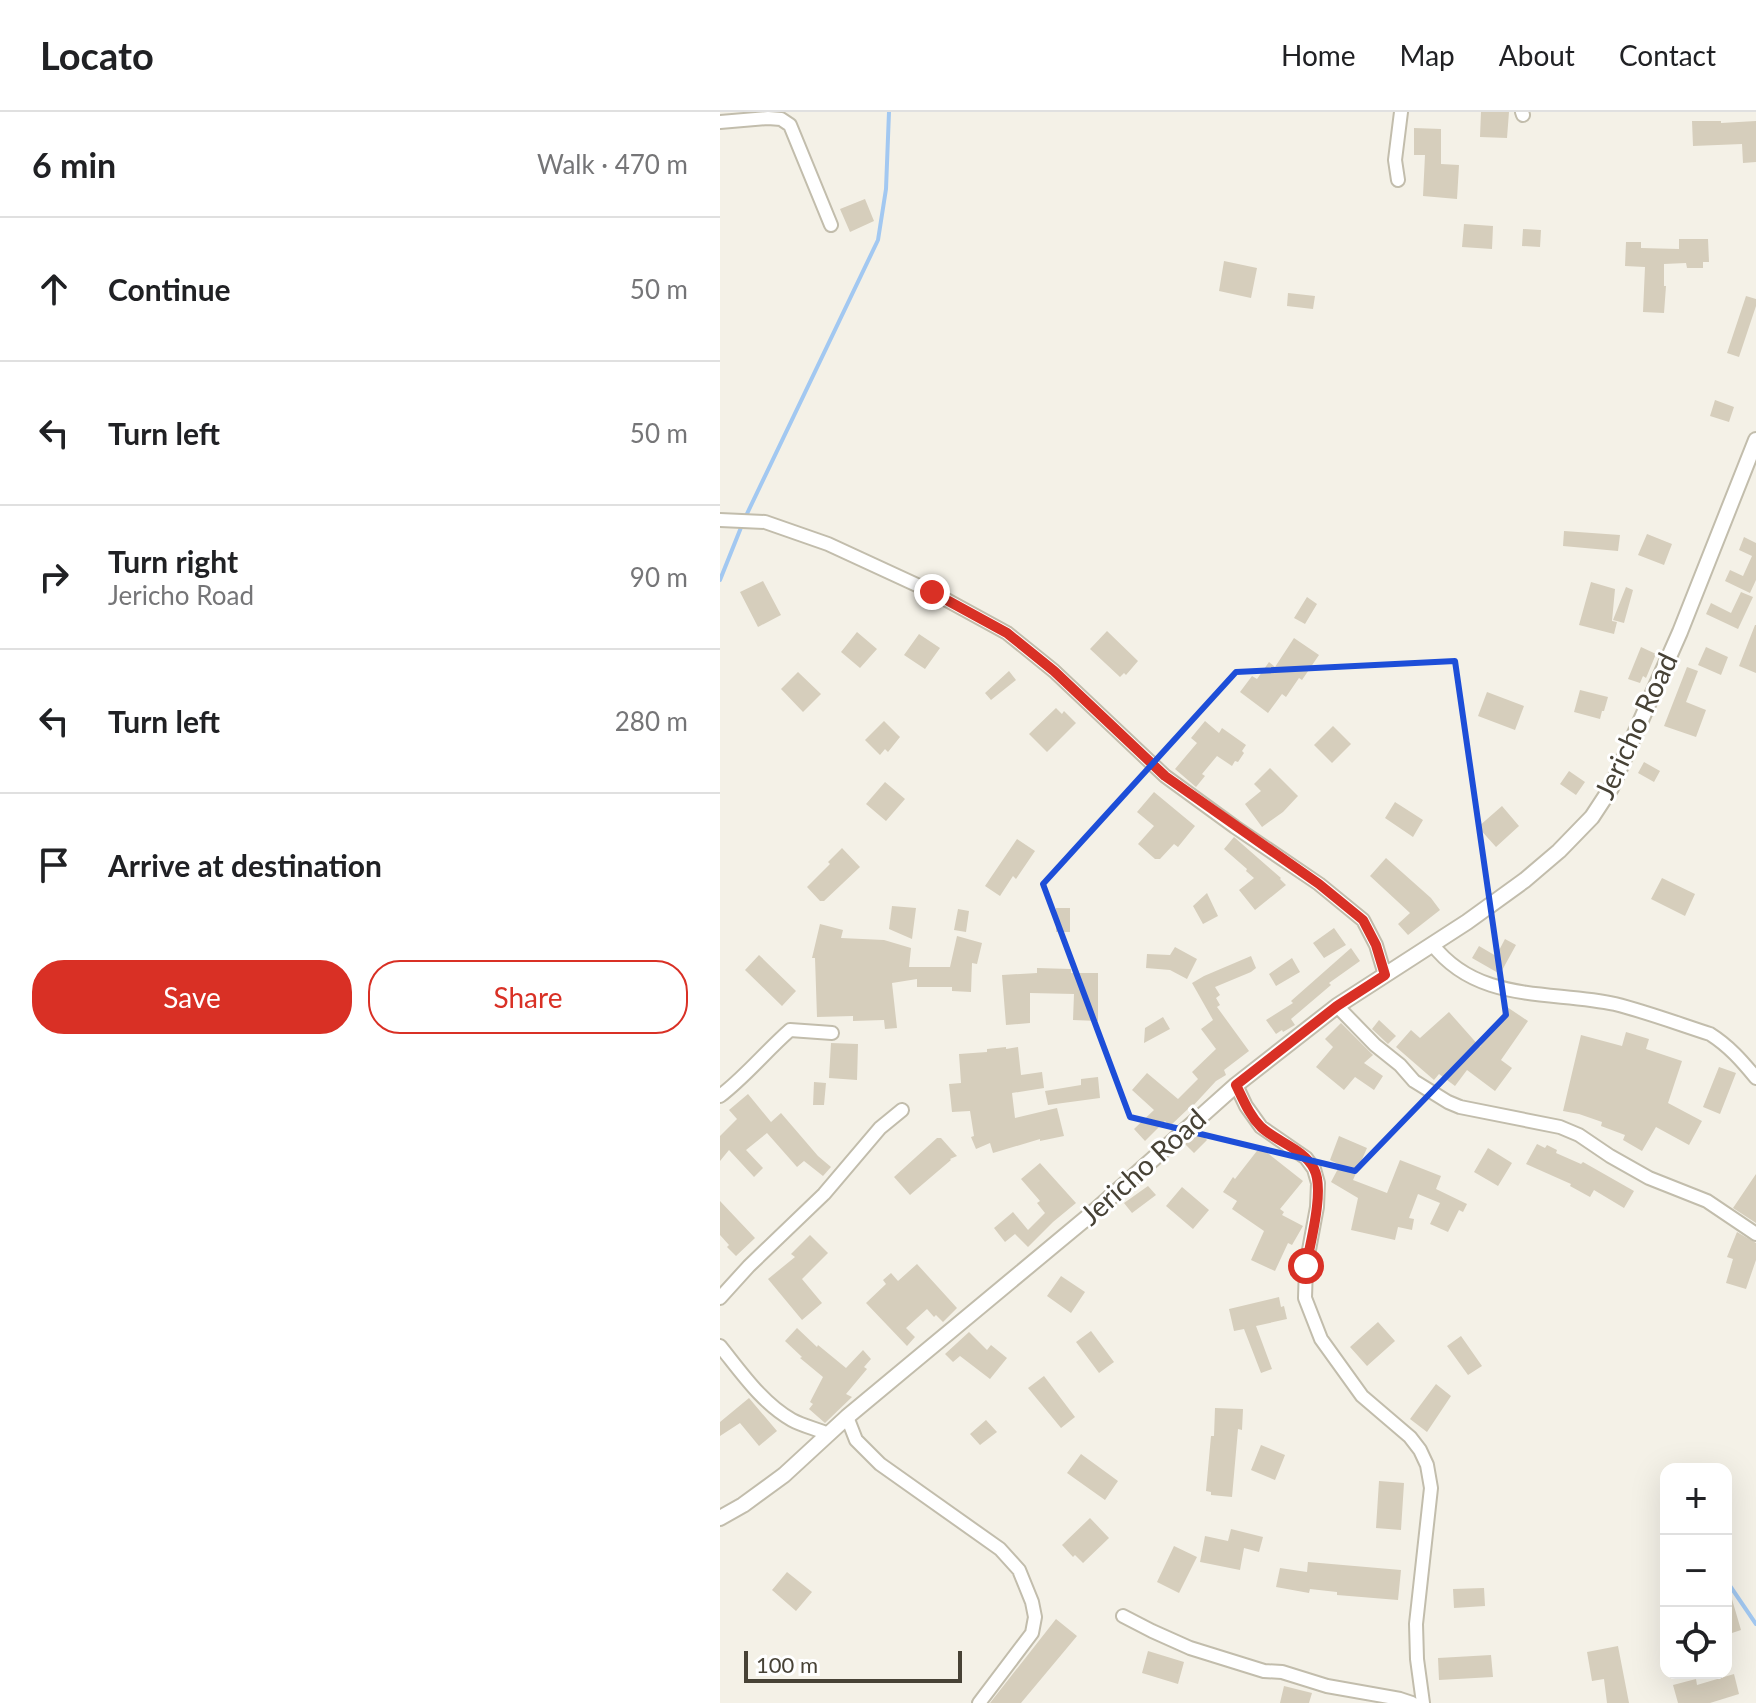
<!DOCTYPE html>
<meta charset="utf-8">
<style>
:root{--surface:#fff;--page:#f6f6f6;--text:#202124;--muted:#757577;--line:#e0e0e0;--accent:#d93025}
body{margin:0;font-family:Lato,sans-serif;background:var(--page);color:var(--text)}
.controls{position:absolute;right:24px;bottom:24px;display:grid;overflow:hidden;border-radius:16px;box-shadow:0 8px 32px #0002}
.controls button{width:72px;height:72px;display:grid;place-items:center;padding:0;border:0;border-bottom:2px solid var(--line);background:var(--surface);color:var(--text);font:40px sans-serif}
.scale{position:absolute;left:24px;bottom:20px;width:218px;box-sizing:border-box;padding-left:8px;border:4px solid #474236;border-top:0;font-size:22px;line-height:28px;white-space:nowrap;color:#474236;-webkit-text-stroke:6px #fff;paint-order:stroke}
.stop{position:absolute;width:24px;height:24px;margin:-18px;border:6px solid #d93025;border-radius:50%;background:#fff}
.stop.end{background:#d93025;border-color:#fff;box-shadow:0 2px 8px #0008}
.list{margin:0;padding:0;list-style:none}
h2{display:flex;justify-content:space-between;align-items:center;height:104px;margin:0;padding:0 32px;font-size:34px}
h2 small{font-size:26px;font-weight:400;color:var(--muted)}
.list li{display:grid;grid-template-columns:52px 1fr auto;gap:24px;align-items:center;box-sizing:border-box;height:144px;padding:0 32px;border-top:2px solid var(--line)}
.list b{display:block;font-size:30px;white-space:nowrap}
.list p{margin:0;font-size:26px;white-space:nowrap;color:var(--muted)}
.list em{font-size:26px;font-style:normal;color:var(--muted)}
.actions{display:flex;gap:16px;padding:24px 32px}
.actions a{flex:1;padding:18px 0;border:2px solid var(--accent);border-radius:32px;text-align:center;font-size:28px;color:var(--accent)}
.actions .main{background:var(--accent);color:#fff}
.icon{flex:none;width:44px;height:44px;fill:none;stroke:currentColor;stroke-width:2;stroke-linecap:round;stroke-linejoin:round}
.map{position:relative;flex:none;width:1036px;height:1591px;overflow:hidden}
header{display:flex;align-items:center;gap:48px;box-sizing:border-box;height:112px;padding:0 40px;background:var(--surface);border-bottom:2px solid var(--line)}
header strong{font-size:38px}
nav{display:flex;gap:44px;margin-inline-start:auto;font-size:28px}
main{display:flex}
aside{flex:1;background:var(--surface)}
.map>svg:first-child{display:block}
</style>
<header>
<strong>Locato</strong>
<nav><a>Home</a><a>Map</a><a>About</a><a>Contact</a></nav>
</header>
<main>
<aside>
<h2>6 min<small>Walk · 470 m</small></h2>
<ul class="list">
<li><svg class="icon" aria-label="ahead" viewBox="0 0 24 24"><path d="M12 20V5M6 11l6-6 6 6"/></svg><div><b>Continue</b></div><em>50 m</em></li>
<li><svg class="icon" aria-label="left" viewBox="0 0 24 24"><path d="M17 20v-9H6M10 6l-5 5 5 5"/></svg><div><b>Turn left</b></div><em>50 m</em></li>
<li><svg class="icon" aria-label="right" viewBox="0 0 24 24"><path d="M7 20v-9h11M14 6l5 5-5 5"/></svg><div><b>Turn right</b><p>Jericho Road</p></div><em>90 m</em></li>
<li><svg class="icon" aria-label="left" viewBox="0 0 24 24"><path d="M17 20v-9H6M10 6l-5 5 5 5"/></svg><div><b>Turn left</b></div><em>280 m</em></li>
<li><svg class="icon" aria-label="arrive" viewBox="0 0 24 24"><path d="M6 21V4h12l-3 4 3 4H6"/></svg><div><b>Arrive at destination</b></div></li>
</ul>
<div class="actions"><a class="main">Save</a><a>Share</a></div>
</aside>
<div class="map">
<svg width="1036" height="1591" viewBox="0 0 1036 1591">
<rect width="100%" height="100%" fill="#f4f1e7"/>
<g fill="none" stroke-linecap="round" stroke-linejoin="round">
<path stroke="#a2c8f1" stroke-width="4" d="M0,468L24,408L158,128L166,77L169,0
M1006,1468L1036,1512"/>
</g>
<path fill="#d6cebc" d="M761,0H789L787,26L760,25Z
M972,9H1001V11L1036,9V50L1023,51L1022,32L973,34Z
M694,16L721,17V52L739,53L737,87L703,84L705,43H694Z
M145,87L154,109L130,120L120,97Z
M744,112L773,114L772,137L742,135Z
M803,117L821,118L820,135L802,134Z
M959,127H988L989,150H983V156H967L966,151L944,152V174H946L944,201L923,200L925,155L905,154L906,130H921V136L959,137Z
M504,149L537,156L531,186L499,179Z
M568,181L595,184L593,197L567,194Z
M1026,184L1036,187V194L1019,245L1007,241Z
M995,288L1014,295L1009,310L990,304Z
M844,419L900,423L898,439L843,434Z
M927,422L952,432L944,453L918,443Z
M1024,425L1036,431V468L1030,481L1005,469L1010,458L1023,464L1032,444L1019,438Z
M43,469L61,503L38,515L20,480Z
M871,470L895,477L892,509L897,510L894,522L859,513Z
M906,475L913,478L904,511L893,508Z
M1021,480L1033,485L1018,517L986,502L991,491L1011,501Z
M587,485L597,492L585,512L574,506Z
M1035,513H1036V561L1019,554Z
M387,519L418,549L406,563L404,561L400,565L370,537Z
M137,520L157,537L140,556L121,540Z
M199,522L220,536L205,557L184,543Z
M574,526L599,543L582,568L579,566L566,585L562,582L548,601L520,580L532,564L537,567L549,550L555,555Z
M921,535L936,542L926,566L923,564L920,571L908,567Z
M986,535L1008,545L1001,563L978,553Z
M967,555L978,559L966,590L986,598L976,625L944,614Z
M289,559L296,568L271,588L265,581Z
M78,560L101,582L83,600L61,577Z
M860,578L888,585L884,599H882L880,607L854,600Z
M767,580L804,594L795,618L758,604Z
M336,596L342,602L344,599L356,611L327,640L309,622Z
M164,609L180,625L168,640L165,637L160,643L145,628Z
M485,609L499,621L502,616L526,633L522,639L524,641L518,650L515,649L512,654L497,644L482,662L485,664L476,675L455,657L477,631L471,626Z
M613,614L631,632L612,651L594,633Z
M924,650L940,659L934,670L918,661Z
M550,656L578,684L563,700L542,715L525,692L541,679L534,672Z
M849,659L865,670L856,683L840,672Z
M165,670L185,687L166,709L146,692Z
M434,680L475,714L458,735L454,732L440,747H435L418,732L434,714L417,700Z
M675,690L703,708L693,725L665,706Z
M782,694L799,714L776,735L758,715Z
M514,725L561,766L560,767L566,773L535,798L519,778L534,766L526,759L527,757L504,737Z
M297,727L315,739L296,767L293,764L280,784L265,774Z
M122,736L140,755L104,789H100L87,775L110,752L108,750Z
M666,746L711,786L720,798L688,823L678,812L690,801L650,764Z
M942,766L975,782L965,804L931,787Z
M487,781L498,804L483,812L473,794Z
M172,794L196,796L192,827L169,817Z
M336,796H350V820H336Z
M238,797L249,799L246,820L234,818Z
M100,812L123,818L121,826L164,828L191,836L189,855H230L237,824L262,831L257,852L252,851L251,880L232,879V875H197V867L172,871L177,916L165,917L164,908L133,909V904L97,905L95,846H92Z
M614,816L626,833L604,846L593,831Z
M785,827L796,833L780,862L752,846L759,834L776,844Z
M455,835L477,847L467,867L450,858L426,856L427,842L450,843Z
M631,836L640,849L609,871L611,873L571,907L575,913L563,920L562,918L556,922L546,908L573,891L571,889Z
M39,843L76,879L62,894L25,858Z
M531,844L536,856L531,860L495,875L500,883L496,886L500,893L497,895L529,939L504,958L506,963L496,969L471,996L470,995L450,1014L445,1009L425,1029L414,1017L434,998L412,978L427,961L458,987L478,967L472,960L496,937L481,917L493,908L472,871L484,864Z
M572,846L580,860L556,874L549,862Z
M317,856L351,857V861H378V909L353,908L354,882L310,881V911L286,913L282,863L317,861Z
M787,895L808,909L781,948L792,956L775,979L747,958L735,974L719,962L714,968L676,935L691,918L700,926L729,900L760,935Z
M443,905L450,917L424,931L425,916Z
M659,908L676,924L668,932L652,917Z
M621,911L653,943L644,951L663,964L654,978L635,965L624,978L596,955L613,935L605,927Z
M906,920L929,927L926,937L962,949L948,991L982,1009L969,1033L936,1015L922,1039L903,1028L905,1023L881,1014L882,1010L859,1002L843,999L861,923L902,934Z
M111,931L138,932L137,968L109,966Z
M286,935V937L298,935L301,963L322,960L324,976L292,981L295,1006L337,996L344,1024L320,1029V1027L273,1041L270,1031L256,1037L251,1025L254,1024L250,999L232,1000L229,972L241,971L239,942L267,940V937Z
M999,955L1016,961L1000,1002L983,995Z
M378,965L380,986L328,993L325,979L361,973V967Z
M94,970L106,971L104,993H93Z
M28,982L51,1010L61,1001L98,1044L111,1055L103,1064L84,1049L77,1055L47,1021L26,1038L43,1056L34,1065L9,1038L0,1049V1024L17,1007L9,998Z
M479,1020L487,1028L474,1041L465,1032Z
M619,1024L647,1036L633,1068L667,1081L680,1048L721,1064L716,1077L747,1092L743,1100L739,1098L728,1120L710,1112L720,1091L698,1082L689,1106L694,1107L692,1118L678,1115L675,1128L631,1118L638,1086L611,1070L620,1053L610,1048Z
M217,1026H221L237,1044L230,1047L231,1048L190,1083L174,1065Z
M817,1032L825,1036L827,1033L837,1038L836,1041L861,1052L863,1050L914,1079L904,1096L874,1078L870,1085L850,1074L851,1072L806,1052Z
M540,1035L583,1069L560,1097L564,1100L562,1103L583,1114L572,1133L568,1131L555,1159L531,1148L544,1119L512,1097L517,1089L503,1080L513,1065L515,1067Z
M768,1036L792,1051L778,1074L754,1060Z
M320,1051L356,1091L333,1110L308,1135L295,1122L285,1130L274,1116L293,1100L308,1118L325,1101L317,1091L320,1089L301,1067Z
M1036,1062V1111L1013,1096Z
M428,1074L436,1083L412,1101L404,1091Z
M462,1075L489,1098L473,1117L446,1094Z
M0,1089L35,1126L16,1144L7,1135L9,1133L0,1123Z
M1017,1120L1036,1131V1148L1026,1177L1006,1171L1013,1147L1007,1145Z
M90,1123L108,1141L82,1167L102,1191L82,1208L48,1167L75,1145L71,1142Z
M197,1152L237,1196L223,1210L216,1203L214,1205L207,1197L186,1216L195,1225L187,1234L146,1191L166,1172L163,1168L171,1161L178,1169Z
M341,1164L365,1180L351,1201L327,1184Z
M559,1185L561,1195L564,1194L567,1207L536,1214L552,1257L541,1261L524,1217L514,1219L509,1197Z
M658,1210L675,1229L647,1254L630,1235Z
M77,1216L97,1235L98,1233L126,1256L143,1238L151,1247L144,1255L147,1257L126,1282L132,1285L105,1311L89,1297L93,1292L90,1290L103,1265L80,1246L82,1245L65,1229Z
M371,1219L394,1250L379,1261L356,1230Z
M249,1220L267,1238L271,1233L287,1246L270,1267L240,1244L233,1250L225,1242Z
M741,1224L762,1254L748,1263L727,1234Z
M324,1264L355,1305L341,1316L308,1276Z
M716,1272L731,1284L707,1320L690,1307Z
M29,1286L57,1319L39,1334L20,1311L0,1324V1310Z
M495,1296L523,1297L522,1318L518,1317L512,1385L491,1383V1380L486,1379L491,1324H494Z
M266,1308L277,1320L260,1333L250,1322Z
M541,1333L565,1343L555,1368L531,1358Z
M361,1342L398,1369L385,1388L347,1361Z
M659,1369L684,1371L681,1418L656,1416Z
M370,1406L389,1426L363,1451L355,1443L353,1445L342,1433Z
M511,1417L543,1425L539,1440L524,1436L520,1458L480,1450L485,1424L508,1429Z
M454,1434L477,1445L459,1481L437,1470Z
M588,1450L681,1458L678,1488L617,1483V1480L590,1477L589,1481L556,1475L560,1456L587,1460Z
M67,1460L92,1480L76,1499L52,1478Z
M764,1476L765,1494L734,1496L733,1477Z
M1009,1477L1021,1518L1006,1523V1478Z
M336,1507L357,1524L301,1591H270Z
M898,1534L909,1591H887L884,1567L872,1569L867,1540Z
M428,1539L464,1550L458,1572L422,1561Z
M771,1543L773,1565L719,1568L718,1546Z
M1014,1562L1019,1582L990,1591H958L953,1573L976,1567L977,1573Z
M564,1574L592,1581L589,1591H560Z"/>
<g fill="none" stroke-linecap="round" stroke-linejoin="round">
<g stroke="#c2bdac" stroke-width="16">
<path id="minor" d="M802,0L803,3
M0,10L48,6L61,7L70,13L111,113
M678,68L675,48L681,0
M0,408L45,410L108,432L212,480L287,521L334,559L445,664L515,715L599,772L643,808L656,833L665,863
M712,832C758,892 831,878 895,892C927,900 959,912 990,922C1009,934 1022,949 1036,966
M617,894L655,933L680,953L694,969L728,990L740,995L840,1015L859,1023L890,1044L929,1066L987,1089L1036,1122
M516,973L526,994L541,1015L586,1046L594,1057L598,1071L597,1095L586,1154L585,1186L601,1227L642,1284L690,1325L700,1338L707,1353L711,1376L696,1512L697,1547L703,1591
M0,984C25,965 46,939 70,918L112,921
M0,1186L29,1154L104,1082L160,1016L182,998
M0,1234C21,1260 42,1291 72,1308C83,1314 97,1317 108,1322
M127,1305L136,1328L160,1352L280,1437L299,1458L312,1490L315,1505L312,1521L259,1591
M403,1504L432,1519L470,1536L544,1559L562,1560L607,1574L680,1587L692,1591"/>
</g>
<g stroke="#c2bdac" stroke-width="18">
<path id="tertiary" d="M0,1406L23,1393L64,1363L127,1305L376,1098L516,973L617,894L747,810L805,768L839,739L872,705L891,676L960,520L1036,328"/>
</g>
<use href="#minor" stroke="#fff" stroke-width="12"/>
<use href="#tertiary" stroke="#fff" stroke-width="14"/>
</g>
<g fill="none" stroke-linecap="round" stroke-linejoin="round">
<path stroke="#d93025" stroke-width="10" d="M212,480L287,521L334,559L445,664L599,772L643,808L656,833L665,863L617,894L516,973C523,987 529,1003 541,1015C557,1030 584,1037 594,1057C605,1077 590,1132 586,1154"/>
</g>
<path fill="none" stroke="#1d4ed8" stroke-width="6" stroke-linejoin="round" d="M735,549L786,903L635,1059L410,1005L323,772L516,560Z"/>
<g text-anchor="middle" stroke-width="6" stroke-linejoin="round" paint-order="stroke">
<g font-size="28" fill="#474236" stroke="#fff">
<text transform="translate(916 614) rotate(-65)" y="10">Jericho Road</text>
<text transform="translate(423 1055) rotate(-42)" y="10">Jericho Road</text>
</g>
</g>
</svg>
<div class="controls">
<button>+</button>
<button>−</button>
<button><svg class="icon" aria-label="locate" viewBox="0 0 24 24"><circle cx="12" cy="12" r="6"/><path d="M12 2v4M12 18v4M2 12h4M18 12h4"/></svg></button>
</div>
<div class="scale">100 m</div>
<div class="stop" style="left:586px;top:1154px"></div>
<div class="stop end" style="left:212px;top:480px"></div>
</div>
</main>
